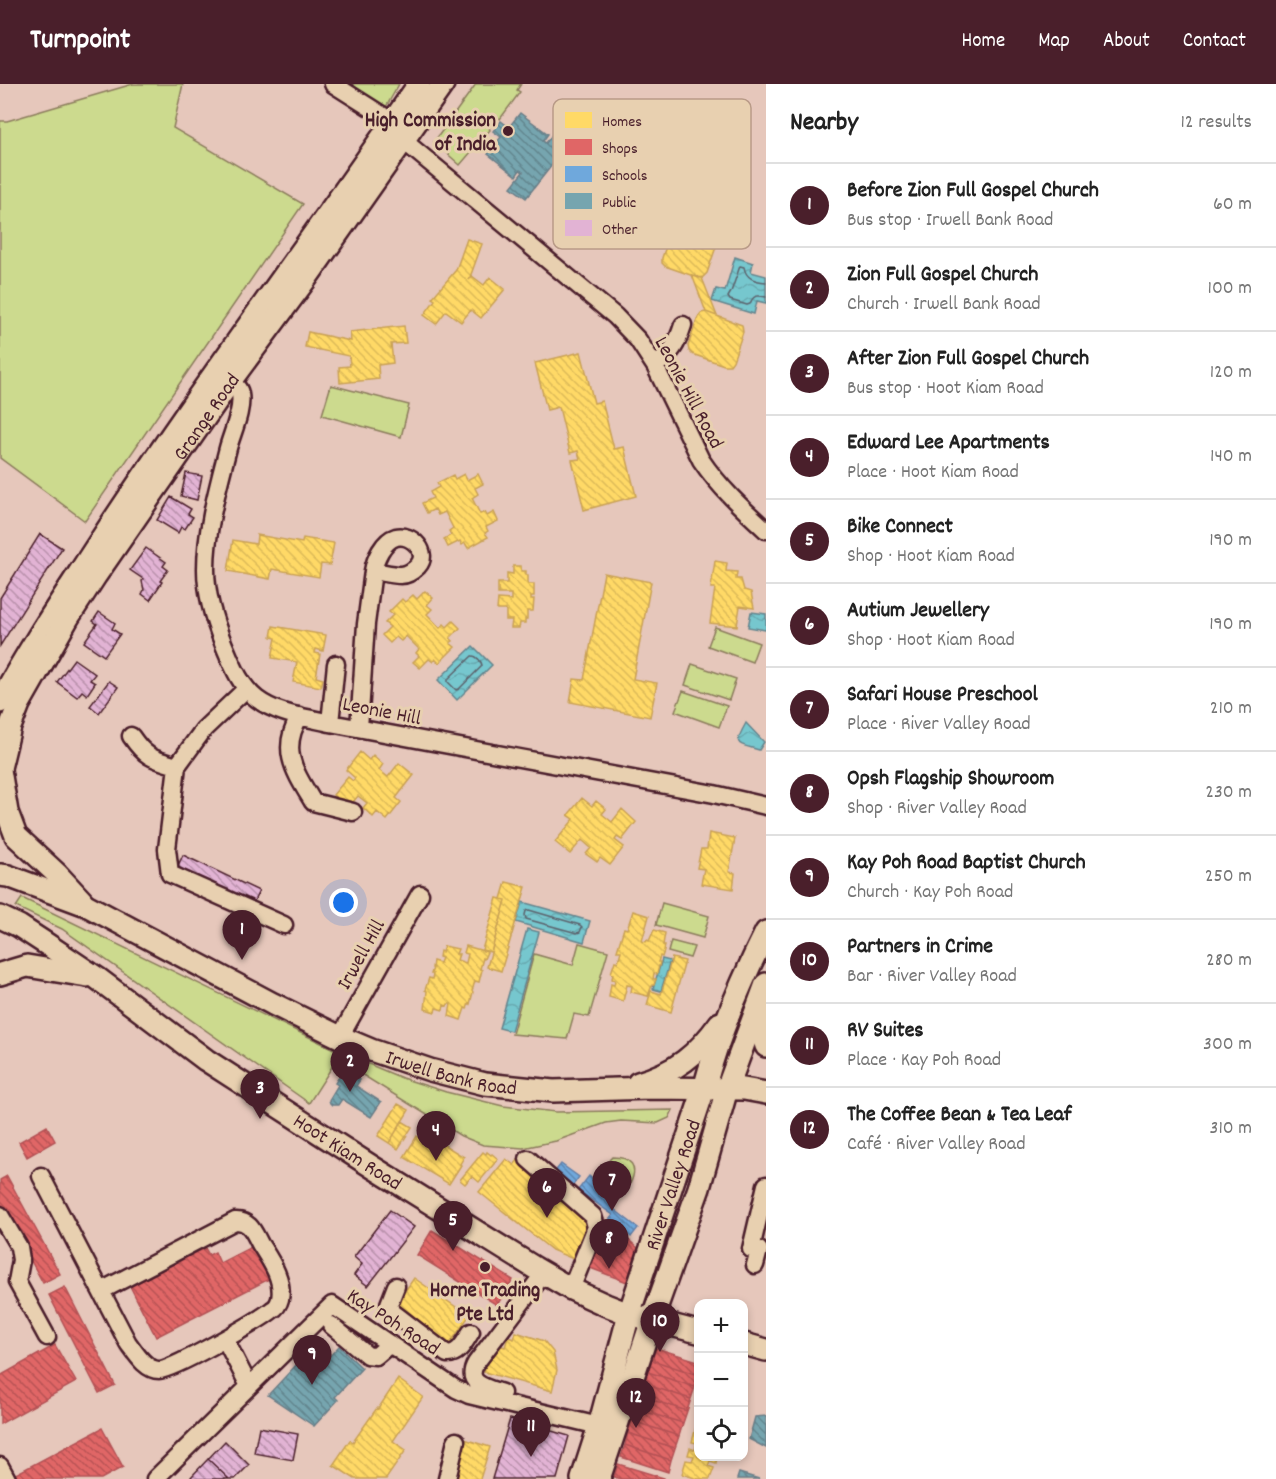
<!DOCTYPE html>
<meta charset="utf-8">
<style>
:root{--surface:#fff;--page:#f6f6f6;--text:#222;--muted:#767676;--line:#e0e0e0;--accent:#4a1f2b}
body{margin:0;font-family:Dekko,sans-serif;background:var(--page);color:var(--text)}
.controls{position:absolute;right:18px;bottom:18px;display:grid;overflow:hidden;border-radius:12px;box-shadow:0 3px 9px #0003}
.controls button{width:54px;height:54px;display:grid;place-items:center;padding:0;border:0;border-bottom:2px solid var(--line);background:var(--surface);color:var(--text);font:30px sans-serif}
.you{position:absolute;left:344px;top:819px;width:21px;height:21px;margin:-15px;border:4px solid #fff;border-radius:50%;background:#1a73e8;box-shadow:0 0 0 9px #1a73e833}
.badge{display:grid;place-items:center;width:39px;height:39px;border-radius:50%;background:var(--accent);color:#fff;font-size:20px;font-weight:700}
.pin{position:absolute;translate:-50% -50px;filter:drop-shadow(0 2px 3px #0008)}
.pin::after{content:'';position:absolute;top:32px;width:21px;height:18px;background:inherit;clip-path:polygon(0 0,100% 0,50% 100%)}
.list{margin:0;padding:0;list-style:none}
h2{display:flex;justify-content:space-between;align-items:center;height:78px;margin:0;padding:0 24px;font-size:26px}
h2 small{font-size:20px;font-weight:400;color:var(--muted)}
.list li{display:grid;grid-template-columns:39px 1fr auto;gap:18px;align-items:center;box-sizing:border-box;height:84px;padding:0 24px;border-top:2px solid var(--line)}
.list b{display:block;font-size:22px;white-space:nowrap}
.list p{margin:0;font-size:20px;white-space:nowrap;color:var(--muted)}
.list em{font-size:20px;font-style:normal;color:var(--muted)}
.icon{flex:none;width:33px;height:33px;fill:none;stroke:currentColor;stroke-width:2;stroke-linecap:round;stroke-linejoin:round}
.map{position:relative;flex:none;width:766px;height:1395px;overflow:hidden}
header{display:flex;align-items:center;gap:36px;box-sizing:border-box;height:84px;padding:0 30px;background:var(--accent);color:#fff}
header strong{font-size:28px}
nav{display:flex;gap:33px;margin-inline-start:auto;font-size:21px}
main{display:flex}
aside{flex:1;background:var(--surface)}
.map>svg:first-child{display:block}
</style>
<header>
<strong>Turnpoint</strong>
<nav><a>Home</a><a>Map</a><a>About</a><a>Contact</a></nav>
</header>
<main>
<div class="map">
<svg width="766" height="1395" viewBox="0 0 766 1395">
<defs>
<pattern id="water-waves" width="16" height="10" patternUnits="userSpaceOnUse" patternTransform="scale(1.5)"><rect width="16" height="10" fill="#76c7ce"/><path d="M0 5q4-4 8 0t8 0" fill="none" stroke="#68aab1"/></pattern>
<pattern id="homes-back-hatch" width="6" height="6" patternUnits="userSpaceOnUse" patternTransform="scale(1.5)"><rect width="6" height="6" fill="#ffd966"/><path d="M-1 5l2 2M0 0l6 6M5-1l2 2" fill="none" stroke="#dcba59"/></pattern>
<pattern id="shops-back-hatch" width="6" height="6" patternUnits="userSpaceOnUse" patternTransform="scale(1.5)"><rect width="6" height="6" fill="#e06666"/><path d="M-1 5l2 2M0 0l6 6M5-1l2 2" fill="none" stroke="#b85354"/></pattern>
<pattern id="schools-back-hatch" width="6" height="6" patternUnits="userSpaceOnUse" patternTransform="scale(1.5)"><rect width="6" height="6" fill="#6fa8dc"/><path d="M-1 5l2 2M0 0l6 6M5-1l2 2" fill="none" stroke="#5d88b3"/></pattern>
<pattern id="public-back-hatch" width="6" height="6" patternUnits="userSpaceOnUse" patternTransform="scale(1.5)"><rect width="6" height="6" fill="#76a5af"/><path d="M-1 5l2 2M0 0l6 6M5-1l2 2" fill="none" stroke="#63868f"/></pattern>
<pattern id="building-back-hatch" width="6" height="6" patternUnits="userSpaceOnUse" patternTransform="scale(1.5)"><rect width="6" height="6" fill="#e2b3d4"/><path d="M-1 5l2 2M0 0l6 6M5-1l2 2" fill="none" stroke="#b991ac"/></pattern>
</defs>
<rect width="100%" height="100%" fill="#e6c7bb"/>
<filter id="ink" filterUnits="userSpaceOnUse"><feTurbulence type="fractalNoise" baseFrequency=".0167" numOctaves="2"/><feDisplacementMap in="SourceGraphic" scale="12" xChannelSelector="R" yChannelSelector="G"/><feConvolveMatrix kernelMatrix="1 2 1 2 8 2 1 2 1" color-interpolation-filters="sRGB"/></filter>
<g filter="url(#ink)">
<path fill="#ccda8e" stroke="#8b7c5c" stroke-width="1.5" d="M133,0H183L173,44L303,120L85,437L0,374V37H7Z
M349,0H399L386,23Z
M476,0H521L517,6L520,8L500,35L497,33L489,44L490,46L460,81L434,58Z
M331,301L409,321L401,353L322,331Z
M715,543L759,559L752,578L708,562Z
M692,580L736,595L729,616L685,601Z
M683,607L727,622L719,643L675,627Z
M22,814L342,969L402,994L446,1008L503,1022L556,1028L673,1026L669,1034L658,1039L621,1037L606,1039L556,1057L523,1064L483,1061L461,1052L337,975L309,1019L62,845L16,823Z
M662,819L709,832L703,854L656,841Z
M671,857L694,863L690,874L668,868Z
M579,859L608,867L589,933L574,930L567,955L512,950L534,870L573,881Z
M612,1073C631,1073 639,1082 630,1100L606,1088C605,1081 607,1078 612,1073Z"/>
<path fill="url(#water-waves)" stroke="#64848d" stroke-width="1.5" d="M735,173L753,179L751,188L766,192V219L757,217L754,230L712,217L716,205L725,207Z
M751,528L766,530V546L748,543Z
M473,562L492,581L457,616L438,596Z
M746,639L764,658L759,666C736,659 733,662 746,639Z
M522,818L590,837L584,858L516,838Z
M527,845L539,848L511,947L499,944Z
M662,875L670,877L661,907L653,905Z"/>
<path fill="url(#homes-back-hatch)" stroke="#c9a154" stroke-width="1.5" d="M680,140L713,152L717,155V160L707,189L703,193L699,194L665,182L662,179V174L672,145L676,141Z
M467,155L482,160L469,196L472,192L484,201L490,193L505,205L481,234L471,226L461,238L446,227L436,240L424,231L435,216L432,214L456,186Z
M692,191L702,194L717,232L706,228Z
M706,228L742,241L743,248L733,277L730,281H724L692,270L689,267L688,262L698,233L701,229Z
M404,242L406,259L391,260L393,279L378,281L379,295L340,299L339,283L350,282L349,272L305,263L308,248L351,257L350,248Z
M581,268L594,319L602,317L614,365L624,363L636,412L584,426L572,376L580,375L578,367L570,369L559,323L547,326L535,279Z
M464,390L467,396L478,390L483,400L475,404L478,410L472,414L480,430L485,428L487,432L494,428L498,437L486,443L488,447L485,449L488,453L468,464L465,459L462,461L460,457L448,463L444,455L451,451L449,447L453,444L445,428L438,431L435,425L427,429L422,419L433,414L430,408L439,403L437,399L453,391L455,395Z
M257,451L302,459L303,454L334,459L330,481L321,480L319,493L272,485L270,495L228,487L233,456L256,460Z
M715,477L727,479L726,487L737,488L736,495H741L744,506L751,508L754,524L740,522L737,542L710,539L715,504H711Z
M513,482H521V487H526V491H528V500H534V512H531V515H534L533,527H527V535H525V539H520L519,544H511L512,536H506V526H497L498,515L511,516V510H498V499H507V489L513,490Z
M604,489L651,498L633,595L657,599L650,633L570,618L574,595L584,596Z
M425,507L433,514L427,521L432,525L427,530L440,544L444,540L447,543L453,537L460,544L450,554L453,557L450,559L455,563L439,579L435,575L433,578L429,575L420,584L413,578L419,572L416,569L419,565L406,552L401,557L396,553L390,559L382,551L390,543L385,539L393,531L389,528L402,515L405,518L413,511L417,515Z
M273,542L326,551L323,567L316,565L315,569L320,570L316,593L323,595L321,603L293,598L297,578L272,574L276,554L271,553Z
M360,668L369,676L373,671L383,680L379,686L388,693L399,679L414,691L396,714L401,718L387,736L377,728L373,733L363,724L367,719L358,712L348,724L333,711L348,693L353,697L355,694L346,686Z
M582,714L592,722L596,717L606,725L602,730L612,738L622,725L636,738L622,756L617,753L615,756L624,763L610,781L600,774L597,778L586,770L591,764L582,756L570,770L555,758L574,735L568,731Z
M709,749L735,754L729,788L735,789L733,805L701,800L704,785L697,784L701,765H707Z
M506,798L526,803L501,887L487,883L506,816L501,815Z
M497,814L506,816L491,868L482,866Z
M633,827L649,832L642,857L646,858L647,856L649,857L654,846L665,849L663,861H665L664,867L662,873L660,872L658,878H660L657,890L654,889L653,895H656L654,901H652L648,912L631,908L632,902L627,901L623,917L609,913L611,900L614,901L615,896L612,895L613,890L611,889L615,877L618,878L621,867H617L624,844L627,845Z
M444,862L458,865L456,870H459L457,876L466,879L468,870L464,869L466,862L487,868L484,875L483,874L480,885L482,886L479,898L475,897L472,907L473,908L470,920L469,919L467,925L465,924L461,936L449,932L451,920H448L447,922L444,921L443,926L436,924L435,928L425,925L427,907L425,906L429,894L432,895L433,890H431L433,884H432L433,877L440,879L442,874L439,873L440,867L442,868Z
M672,874L685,877L671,928L647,921L651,907L661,910Z
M398,1020L409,1026L389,1059L378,1052Z
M402,1037L412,1043L398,1065L389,1059Z
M423,1048L464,1073L460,1080L461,1081L449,1100L404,1073L417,1052L420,1054Z
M483,1068L486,1070L487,1068L491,1071L492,1070L498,1075L479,1098L472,1092L465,1100L460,1096Z
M520,1074L590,1134L578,1177L552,1166L479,1108L506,1075L514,1081Z
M414,1194L469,1232L447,1264L392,1226Z
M516,1248L544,1257L553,1268L557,1286L552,1307L484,1288L487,1273H491L496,1260L505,1263L508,1253L514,1255Z
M398,1295L423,1313L393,1357L406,1366L386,1395H355L333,1381L350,1356L353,1358L377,1324L378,1325Z
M698,1335V1372H717L716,1379L710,1377L708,1382L714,1384L710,1395H698L682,1390L686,1376L692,1377L694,1372L688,1371L690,1364L695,1366L697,1359L692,1358Z
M461,1354L490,1363L480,1395H448Z"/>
<path fill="url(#shops-back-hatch)" stroke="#b35154" stroke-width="1.5" d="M47,1042L55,1057L27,1073L19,1058Z
M7,1092L60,1190L43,1199L0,1120V1096Z
M604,1135L638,1164L627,1198L585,1182Z
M432,1146L513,1196L497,1221L417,1171Z
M255,1161L271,1194L156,1253L130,1202L205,1164L209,1171L215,1168L220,1179Z
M65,1203L115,1301L99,1309L49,1211Z
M55,1261L76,1298L0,1340V1292Z
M656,1264L698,1277V1291L652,1276Z
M652,1276L698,1291L695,1303L648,1288Z
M648,1288L695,1303L691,1315L644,1300Z
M644,1300L691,1315L687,1327L640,1312Z
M640,1312L687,1327L683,1339L636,1325Z
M636,1325L683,1339L679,1352L632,1337Z
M632,1337L679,1352L675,1364L628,1349Z
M102,1344L123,1383L101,1395H11L10,1393Z
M628,1349L675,1364L671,1376L625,1361Z
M625,1361L671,1376L668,1388L621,1373Z
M618,1380L664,1394V1395H620L614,1393Z"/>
<path fill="url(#schools-back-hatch)" stroke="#647fa7" stroke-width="1.5" d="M561,1080L579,1093L571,1104L553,1090Z
M589,1092L599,1100L602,1095L612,1103L608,1109L616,1115L610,1122L638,1144L631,1153L609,1136L613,1131L578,1106Z"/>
<path fill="url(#public-back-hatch)" stroke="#697d87" stroke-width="1.5" d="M520,29L548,50L543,57L546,59L563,36L578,48L526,114L511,103L523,88L520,86L516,92L488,70L501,53L493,47L501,37L509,43Z
M344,985L360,996L356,1002L381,1018L371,1033L342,1015L338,1021H332L330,1019L329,1016L338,1001L335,999Z
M339,1262L362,1284L335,1313L338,1316L314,1342L268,1311L298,1279L312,1291Z
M766,1332V1364L749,1355L755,1333Z
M739,1389L759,1395H737Z"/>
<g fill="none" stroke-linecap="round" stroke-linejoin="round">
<path stroke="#5c626c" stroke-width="1.5" d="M766,198C755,197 746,195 744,183L740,182L731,208L728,213L730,216L747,221L750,220C753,211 757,211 766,213
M472,572C476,571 482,578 482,582L459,605L456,606L448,598V595Z
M529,826L580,841L582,843L580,848L577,849L526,835L525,831L526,827Z"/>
</g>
<path fill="url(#building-back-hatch)" stroke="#4a1f2b" stroke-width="1.5" d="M186,389L202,392L197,416L181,412Z
M171,413L191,425L188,430L193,433L185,445L181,443L178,449L157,436Z
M40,450L62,464L0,562V514Z
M146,464L166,478L163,482L168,486L160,497L162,498L150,516L142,510L144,506L142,497L143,495L130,486Z
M99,528L115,539L112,545L120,550L104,572L84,558L97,540L93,537Z
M74,575L95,590L90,596L95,599L87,611L82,607L77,613L57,598Z
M109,597L118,603L99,629L90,622Z
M183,771L259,807L251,823L176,786Z
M390,1126L414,1143L368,1202L354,1191L362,1180L354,1173Z
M510,1335L569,1352L557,1395H492Z
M259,1343L298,1350L293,1376L254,1369Z
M225,1357L249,1381L235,1395H229L208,1375Z
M208,1375L229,1395H193L191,1393Z"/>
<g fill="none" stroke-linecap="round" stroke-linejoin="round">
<g stroke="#4a1f2b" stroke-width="21">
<path id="minor" d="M333,0L393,38
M404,57L615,232L638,256L655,282L701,376C719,403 743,425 766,446
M655,282C672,269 677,260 683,241
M221,292C228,296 239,301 240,310C243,326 232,349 228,364C218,403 206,445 206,485C206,511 214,537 224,561C232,580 240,602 257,615C278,631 306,633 330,639L714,710L766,722
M246,605L204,645L177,682L167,765L170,790L284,841
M300,632C279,666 295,688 313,718L353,728
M330,639L336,580
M359,644L366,540L373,487C375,475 383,457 396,453C412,449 430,469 418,482C413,487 408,491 401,491C392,491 382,488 373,487
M131,652C146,674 153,675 177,682
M340,953L420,810
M528,1075L593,1132L596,1143L571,1205
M41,1092L128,1259C135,1268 145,1286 159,1286C171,1287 260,1236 272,1226C276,1224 279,1219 280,1215C284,1195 270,1176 260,1160C254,1149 250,1136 235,1137L101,1207
M0,1131L19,1163L21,1176L17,1198L47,1253
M755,1181L759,1166L751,1165L766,1101
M396,1202L389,1220L391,1227L447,1270C459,1271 465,1257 471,1248
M331,1241L367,1271L376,1272L390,1260
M225,1255L249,1302
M502,1309C487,1304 464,1300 476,1279L544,1189
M0,1382L7,1395
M155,1395L332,1221L456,1305L469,1311L599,1342
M447,1395L456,1357"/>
</g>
<g stroke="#4a1f2b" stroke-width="26">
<g id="major">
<path d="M0,618C29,564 63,514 96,463C199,305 313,155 419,0"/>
<path id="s1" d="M0,684L10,643L19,620L68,534L96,491L231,296L305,196L443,0"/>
<path d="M0,686L7,728L16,752L57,790L82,817"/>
<path id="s2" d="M0,791L8,792L86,821L273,920L340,953L371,966L430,986L485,1000L553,1007L650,1004L744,1005L766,1009"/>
<path id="s3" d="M0,833L19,842L45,859L97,894L206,976L374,1084L535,1184L571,1205L606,1221L629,1230L698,1248"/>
<path d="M0,890L27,882L87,892"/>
<path d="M760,925L762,950L766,962"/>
<path d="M638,999C676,988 697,971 720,939"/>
<path d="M744,1260L766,1266"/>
<path id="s4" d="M582,1395L599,1342L629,1230L704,1005C718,951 741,898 766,848"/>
<path d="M599,1395L652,1236L699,1104L727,1005L766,900"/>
</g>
</g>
<use href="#minor" stroke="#e8d0b0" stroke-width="16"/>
<use href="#major" stroke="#e8d0b0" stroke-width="21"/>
</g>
</g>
<g fill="#4a1f2b" stroke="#e8d0b0" stroke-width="2">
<circle cx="508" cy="47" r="6"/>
<circle cx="485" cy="1183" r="6"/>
</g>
<g text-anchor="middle" stroke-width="6" stroke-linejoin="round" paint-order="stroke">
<g font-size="21" font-weight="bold" fill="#4a1f2b" stroke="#e8d0b0" text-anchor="end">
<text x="496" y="42">High Commission<tspan x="496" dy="24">of India</tspan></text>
<text x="485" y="1212" text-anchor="middle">Horne Trading<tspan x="485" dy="24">Pte Ltd</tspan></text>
</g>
<g font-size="21" fill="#4a1f2b" stroke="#e8d0b0">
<text transform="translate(690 308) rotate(62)" y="7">Leonie Hill Road</text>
<text dy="7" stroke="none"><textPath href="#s1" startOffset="410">Grange Road</textPath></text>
<text transform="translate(382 626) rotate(11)" y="7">Leonie Hill</text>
<text transform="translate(360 870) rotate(-61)" y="7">Irwell Hill</text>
<text dy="7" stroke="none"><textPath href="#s2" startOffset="495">Irwell Bank Road</textPath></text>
<text dy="7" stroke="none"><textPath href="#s3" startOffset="420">Hoot Kiam Road</textPath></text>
<text dy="7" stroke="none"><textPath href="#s4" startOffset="308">River Valley Road</textPath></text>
<text transform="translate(394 1237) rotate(33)" y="7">Kay Poh Road</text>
</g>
</g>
<rect x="553" y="15" width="198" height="150" rx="9" fill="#e8d0b0" stroke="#b99b88" stroke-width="1.5"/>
<rect x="565" y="28" width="27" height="16" fill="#ffd966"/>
<rect x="565" y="55" width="27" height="16" fill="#e06666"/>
<rect x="565" y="82" width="27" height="16" fill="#6fa8dc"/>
<rect x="565" y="109" width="27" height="16" fill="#76a5af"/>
<rect x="565" y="136" width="27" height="16" fill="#e2b3d4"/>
<g font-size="16" fill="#4a1f2b">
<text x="602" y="42">Homes</text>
<text x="602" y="69">Shops</text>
<text x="602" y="96">Schools</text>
<text x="602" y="123">Public</text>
<text x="602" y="150">Other</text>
</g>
</svg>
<div class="controls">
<button>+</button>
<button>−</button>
<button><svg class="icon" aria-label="locate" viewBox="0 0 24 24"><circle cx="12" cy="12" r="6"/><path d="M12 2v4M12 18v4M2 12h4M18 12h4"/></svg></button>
</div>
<div class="you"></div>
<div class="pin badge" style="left:242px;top:876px">1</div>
<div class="pin badge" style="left:350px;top:1008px">2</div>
<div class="pin badge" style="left:260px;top:1035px">3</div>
<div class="pin badge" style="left:436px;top:1077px">4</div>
<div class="pin badge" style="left:453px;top:1167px">5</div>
<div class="pin badge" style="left:547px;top:1134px">6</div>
<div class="pin badge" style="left:612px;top:1127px">7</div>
<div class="pin badge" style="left:609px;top:1185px">8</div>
<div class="pin badge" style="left:312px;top:1301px">9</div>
<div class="pin badge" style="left:660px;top:1268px">10</div>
<div class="pin badge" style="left:531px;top:1373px">11</div>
<div class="pin badge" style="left:636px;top:1344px">12</div>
</div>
<aside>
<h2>Nearby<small>12 results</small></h2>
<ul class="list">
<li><span class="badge">1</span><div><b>Before Zion Full Gospel Church</b><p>Bus stop · Irwell Bank Road</p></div><em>60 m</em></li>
<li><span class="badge">2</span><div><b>Zion Full Gospel Church</b><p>Church · Irwell Bank Road</p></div><em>100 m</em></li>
<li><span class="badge">3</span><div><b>After Zion Full Gospel Church</b><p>Bus stop · Hoot Kiam Road</p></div><em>120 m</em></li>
<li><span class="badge">4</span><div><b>Edward Lee Apartments</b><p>Place · Hoot Kiam Road</p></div><em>140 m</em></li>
<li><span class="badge">5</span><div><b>Bike Connect</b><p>Shop · Hoot Kiam Road</p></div><em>190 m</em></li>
<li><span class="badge">6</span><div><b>Autium Jewellery</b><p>Shop · Hoot Kiam Road</p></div><em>190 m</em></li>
<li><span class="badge">7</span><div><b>Safari House Preschool</b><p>Place · River Valley Road</p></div><em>210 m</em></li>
<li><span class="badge">8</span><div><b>Opsh Flagship Showroom</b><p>Shop · River Valley Road</p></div><em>230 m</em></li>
<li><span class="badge">9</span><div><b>Kay Poh Road Baptist Church</b><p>Church · Kay Poh Road</p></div><em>250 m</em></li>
<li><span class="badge">10</span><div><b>Partners in Crime</b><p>Bar · River Valley Road</p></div><em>280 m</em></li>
<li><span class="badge">11</span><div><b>RV Suites</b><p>Place · Kay Poh Road</p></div><em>300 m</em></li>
<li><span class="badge">12</span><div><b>The Coffee Bean &amp; Tea Leaf</b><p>Café · River Valley Road</p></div><em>310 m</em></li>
</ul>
</aside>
</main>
